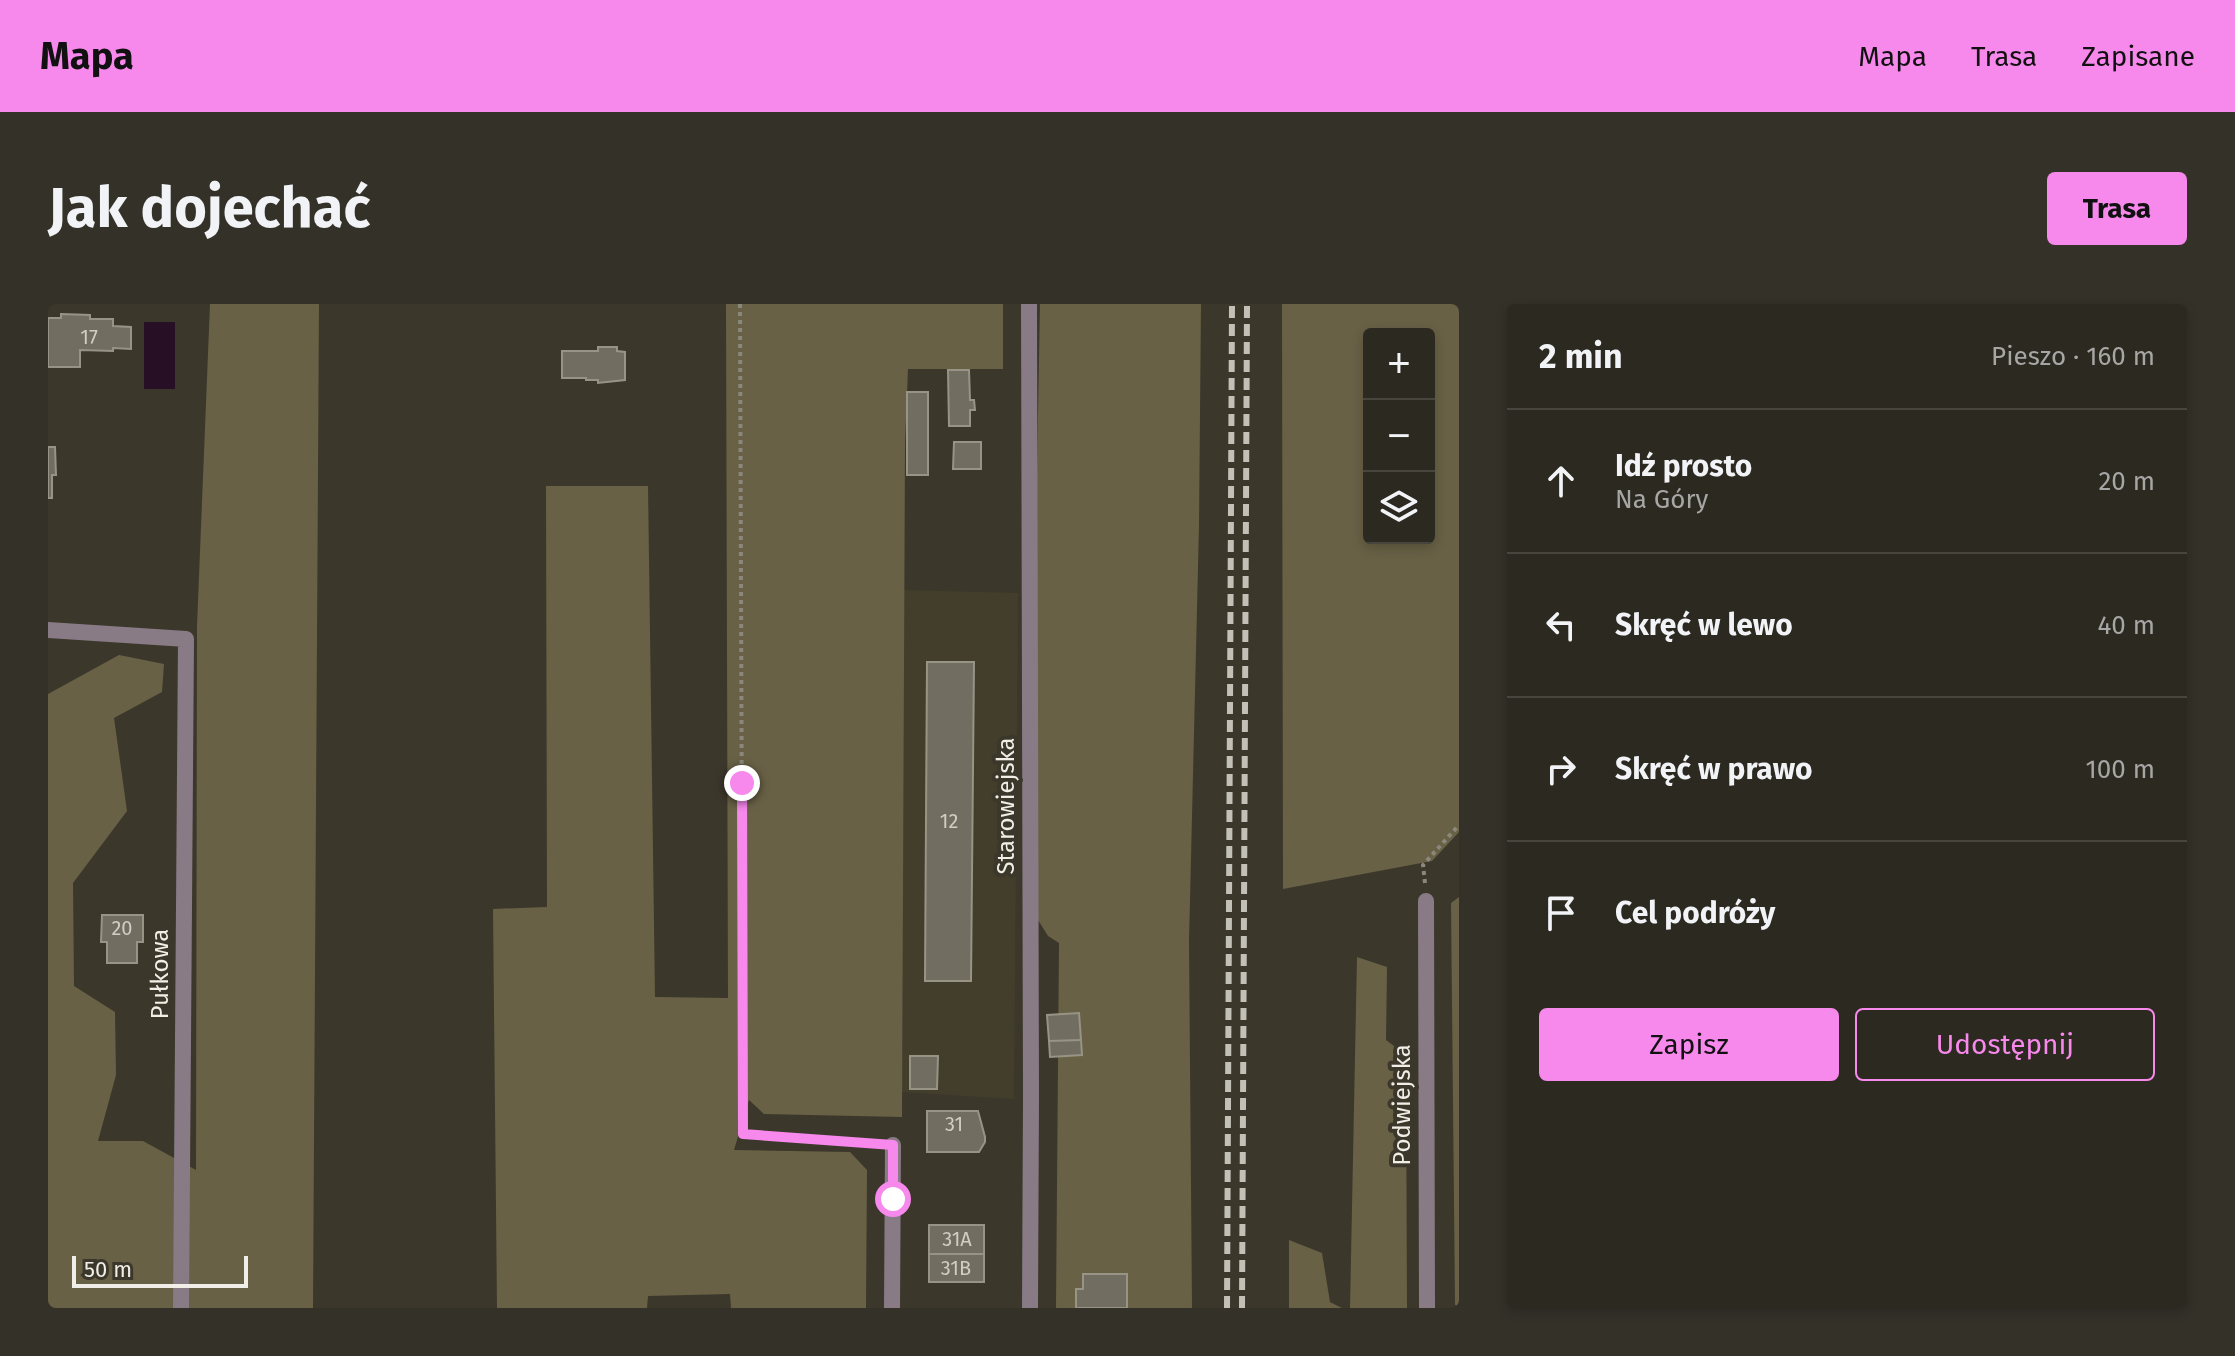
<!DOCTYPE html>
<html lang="pl">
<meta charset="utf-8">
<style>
:root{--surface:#2c2920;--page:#343129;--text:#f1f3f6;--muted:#a6a6a5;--line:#48453e;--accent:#f788ec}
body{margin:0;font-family:"Fira Sans",sans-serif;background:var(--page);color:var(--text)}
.controls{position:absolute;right:24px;top:24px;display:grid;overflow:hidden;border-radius:8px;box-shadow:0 4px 12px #0003}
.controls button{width:72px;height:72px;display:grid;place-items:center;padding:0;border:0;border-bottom:2px solid var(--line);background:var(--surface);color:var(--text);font:40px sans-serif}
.scale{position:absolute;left:24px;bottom:20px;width:176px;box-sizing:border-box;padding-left:8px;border:4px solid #f0eee6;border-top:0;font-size:22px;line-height:28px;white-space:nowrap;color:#f0eee6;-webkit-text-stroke:6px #3b372b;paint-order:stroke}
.stop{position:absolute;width:24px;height:24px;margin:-18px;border:6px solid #f788ec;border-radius:50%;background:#fff}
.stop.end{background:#f788ec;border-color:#fff;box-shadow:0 2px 8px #0008}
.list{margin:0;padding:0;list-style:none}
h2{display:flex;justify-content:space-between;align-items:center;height:104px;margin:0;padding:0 32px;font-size:34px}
h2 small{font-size:26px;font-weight:400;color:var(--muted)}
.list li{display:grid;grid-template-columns:52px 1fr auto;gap:24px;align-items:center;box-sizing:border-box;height:144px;padding:0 32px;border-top:2px solid var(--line)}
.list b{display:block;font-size:30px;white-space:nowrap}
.list p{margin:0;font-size:26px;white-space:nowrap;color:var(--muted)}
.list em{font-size:26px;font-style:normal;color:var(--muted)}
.actions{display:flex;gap:16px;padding:24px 32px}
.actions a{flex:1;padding:18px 0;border:2px solid var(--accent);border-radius:8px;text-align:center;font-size:28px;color:var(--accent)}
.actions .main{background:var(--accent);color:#111}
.icon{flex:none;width:44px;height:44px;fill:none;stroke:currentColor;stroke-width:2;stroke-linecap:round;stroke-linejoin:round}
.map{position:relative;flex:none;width:1411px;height:1004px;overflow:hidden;border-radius:8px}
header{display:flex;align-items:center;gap:48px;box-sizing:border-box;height:112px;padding:0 40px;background:var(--accent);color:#111}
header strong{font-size:38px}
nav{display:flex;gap:44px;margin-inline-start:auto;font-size:28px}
.intro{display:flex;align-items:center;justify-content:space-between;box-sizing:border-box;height:192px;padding:0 48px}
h1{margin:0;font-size:56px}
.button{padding:20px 36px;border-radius:8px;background:var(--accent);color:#111;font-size:28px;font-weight:700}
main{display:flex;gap:48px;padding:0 48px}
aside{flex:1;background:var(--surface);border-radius:8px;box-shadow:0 4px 12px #0003}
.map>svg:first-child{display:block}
</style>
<header>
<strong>Mapa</strong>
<nav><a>Mapa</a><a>Trasa</a><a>Zapisane</a></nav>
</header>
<div class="intro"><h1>Jak dojechać</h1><a class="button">Trasa</a></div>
<main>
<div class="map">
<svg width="1411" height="1004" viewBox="0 0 1411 1004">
<rect width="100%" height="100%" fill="#3b372b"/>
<path fill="#433e2b" d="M856,286L970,289L966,795L854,788Z"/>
<path fill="#686146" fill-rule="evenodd" d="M162,0H271L265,1004H0V390L71,351L116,360L114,388L66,414L79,507L25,579L26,682L67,708L68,771L50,837H95L148,866L149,322Z
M678,0H955V65H860L857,140L854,813L716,810L701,796L686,846L802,848L819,866L818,1004H683L682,990L600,992L599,1004H449L445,605L499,603L498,182H600L607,693L680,694Z
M992,0H1153L1151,222L1141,637L1144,1004H1008L1011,639L1000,632L990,616L988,223Z
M1234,0H1411V528L1384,557L1235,585ZM1321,30H1381V234H1321Z
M1411,593V1002L1407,1001L1403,599Z
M1309,653L1339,663L1338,736L1358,751L1359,1004H1302Z
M1241,936L1274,949L1282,998L1294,1004H1241Z"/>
<path fill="#271025" d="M96,18H127V85H96Z"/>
<path fill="#716d60" stroke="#979486" stroke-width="2" d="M13,10L42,11V15H65V22L83,23V45L65,44V47L32,46V63H0V14H13Z
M550,43H569V47L577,48V76L550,79V76H538V74H514V47H550Z
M900,66H921L922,96H926L927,106H922V122H901Z
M859,88H880V171H859Z
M906,138H933V165H905Z
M0,143H7L8,171H4V194H0Z
M879,358H926L923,677H877Z
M54,611H95V638H89V659H59V638H53Z
M1031,709L1033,736L1001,737L999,711Z
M1033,736L1034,751L1002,753L1001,737Z
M862,752H890L889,785H862Z
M879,807H930L937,833V838L931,848H879Z
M881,921H936V950H881Z
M881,950H936V978H881Z
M1035,970H1079V1004H1028V985H1035Z"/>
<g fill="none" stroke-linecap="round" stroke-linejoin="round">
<path stroke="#8a877c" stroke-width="4" stroke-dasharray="4 4" stroke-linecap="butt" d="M692,0L695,830L827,840
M1377,579L1375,561L1411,521"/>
<path stroke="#887b86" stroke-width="16" d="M981,0L983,793L982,1004
M0,326L138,335L133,1004
M1378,597L1379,1004
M844,1004L845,841"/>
<path stroke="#c3c0b7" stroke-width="6" stroke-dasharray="12 6" stroke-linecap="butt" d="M1179,1004L1184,0
M1194,1004L1199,0"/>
</g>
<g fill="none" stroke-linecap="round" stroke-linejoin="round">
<path stroke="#f788ec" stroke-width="10" d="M694,479L695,830L845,841V895"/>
</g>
<g text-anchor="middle" stroke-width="8" stroke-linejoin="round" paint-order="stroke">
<g font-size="20" fill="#d0cec4">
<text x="41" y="40">17</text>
<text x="901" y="524">12</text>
<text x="74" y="631">20</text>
<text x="906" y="827">31</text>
<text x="909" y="942">31A</text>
<text x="908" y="971">31B</text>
</g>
<g font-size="24" fill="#f0eee6" stroke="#3b372b">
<text transform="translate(958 502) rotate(-90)" y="8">Starowiejska</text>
<text transform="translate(112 670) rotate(-90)" y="8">Pułkowa</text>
<text transform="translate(1354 801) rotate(-90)" y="8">Podwiejska</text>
</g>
</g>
</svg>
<div class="controls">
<button>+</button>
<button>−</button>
<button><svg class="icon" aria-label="layers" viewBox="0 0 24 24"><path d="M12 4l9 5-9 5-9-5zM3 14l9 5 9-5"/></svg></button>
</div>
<div class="scale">50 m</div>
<div class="stop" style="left:845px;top:895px"></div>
<div class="stop end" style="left:694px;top:479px"></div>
</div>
<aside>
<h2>2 min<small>Pieszo · 160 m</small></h2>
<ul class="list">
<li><svg class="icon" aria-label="ahead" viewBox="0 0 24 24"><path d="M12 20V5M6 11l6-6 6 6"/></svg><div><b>Idź prosto</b><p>Na Góry</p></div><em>20 m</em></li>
<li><svg class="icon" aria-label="left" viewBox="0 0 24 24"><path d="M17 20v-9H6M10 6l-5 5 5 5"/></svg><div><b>Skręć w lewo</b></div><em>40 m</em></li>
<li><svg class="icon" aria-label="right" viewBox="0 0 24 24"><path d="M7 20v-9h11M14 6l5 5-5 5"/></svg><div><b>Skręć w prawo</b></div><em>100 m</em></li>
<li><svg class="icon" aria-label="arrive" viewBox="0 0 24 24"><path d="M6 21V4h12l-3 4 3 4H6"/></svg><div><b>Cel podróży</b></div></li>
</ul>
<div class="actions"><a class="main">Zapisz</a><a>Udostępnij</a></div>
</aside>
</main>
